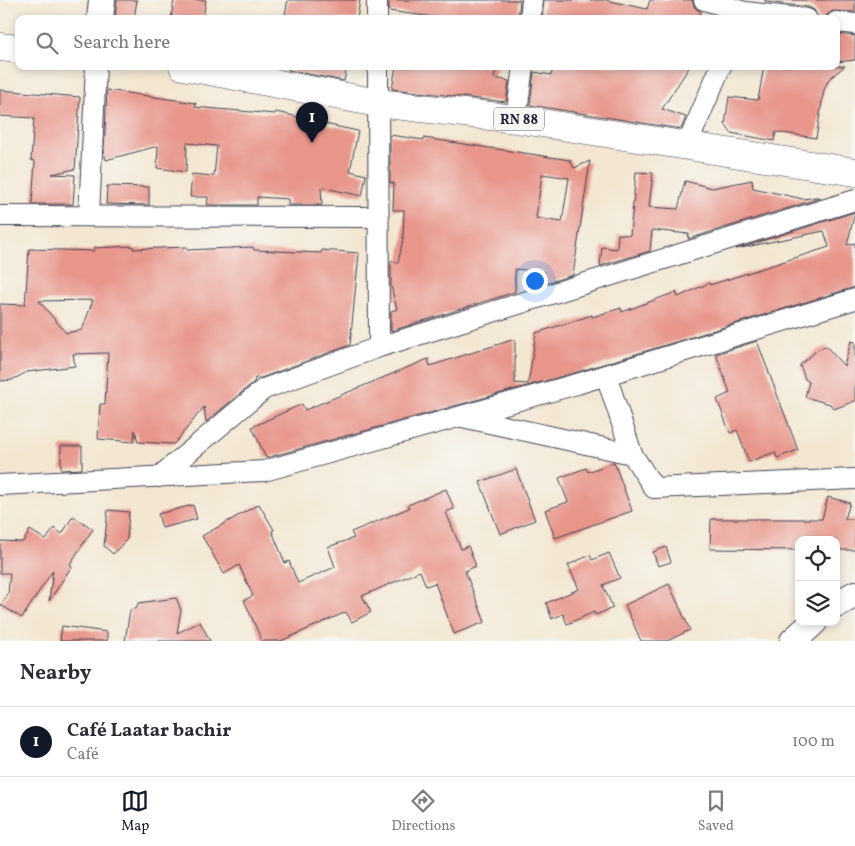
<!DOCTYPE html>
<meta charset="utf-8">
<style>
:root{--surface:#fff;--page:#f2f2f3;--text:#2b2b33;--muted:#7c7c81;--line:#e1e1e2;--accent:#111827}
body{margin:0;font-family:Vollkorn,serif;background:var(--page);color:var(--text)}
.controls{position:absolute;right:15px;bottom:15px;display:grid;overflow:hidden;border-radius:10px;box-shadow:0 2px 8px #0003}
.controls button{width:45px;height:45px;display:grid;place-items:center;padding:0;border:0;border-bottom:1px solid var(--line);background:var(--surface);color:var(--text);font:25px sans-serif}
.you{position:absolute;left:534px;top:280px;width:18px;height:18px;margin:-12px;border:4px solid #fff;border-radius:50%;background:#1a73e8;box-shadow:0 0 0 8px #1a73e833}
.badge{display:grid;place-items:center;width:32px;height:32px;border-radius:50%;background:var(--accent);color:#fff;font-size:16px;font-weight:700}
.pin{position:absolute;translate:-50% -41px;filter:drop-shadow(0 1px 2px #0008)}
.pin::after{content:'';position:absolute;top:26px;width:18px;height:15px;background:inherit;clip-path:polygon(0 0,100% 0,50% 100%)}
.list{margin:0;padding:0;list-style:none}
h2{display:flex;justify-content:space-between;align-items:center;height:65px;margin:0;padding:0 20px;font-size:21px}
h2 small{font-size:16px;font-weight:400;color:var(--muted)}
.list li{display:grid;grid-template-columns:32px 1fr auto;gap:15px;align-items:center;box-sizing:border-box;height:70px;padding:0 20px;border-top:1px solid var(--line)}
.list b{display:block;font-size:19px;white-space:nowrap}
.list p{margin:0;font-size:16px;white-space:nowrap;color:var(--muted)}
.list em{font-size:16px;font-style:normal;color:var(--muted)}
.icon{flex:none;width:28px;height:28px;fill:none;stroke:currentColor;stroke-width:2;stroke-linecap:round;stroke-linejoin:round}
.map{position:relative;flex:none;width:855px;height:641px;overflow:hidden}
.search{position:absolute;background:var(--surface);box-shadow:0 2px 8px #0003;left:15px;right:15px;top:15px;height:55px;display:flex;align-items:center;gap:12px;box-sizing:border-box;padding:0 18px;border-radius:10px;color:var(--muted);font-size:19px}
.sheet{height:135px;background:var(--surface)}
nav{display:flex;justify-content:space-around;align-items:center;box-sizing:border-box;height:70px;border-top:1px solid var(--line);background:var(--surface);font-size:14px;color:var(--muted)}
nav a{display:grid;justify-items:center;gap:2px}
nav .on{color:var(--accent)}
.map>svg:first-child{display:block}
</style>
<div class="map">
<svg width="855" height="641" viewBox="0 0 855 641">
<rect width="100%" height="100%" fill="#f6f6f2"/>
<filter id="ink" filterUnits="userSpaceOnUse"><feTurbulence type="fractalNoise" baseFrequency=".02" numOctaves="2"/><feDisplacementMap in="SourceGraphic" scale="10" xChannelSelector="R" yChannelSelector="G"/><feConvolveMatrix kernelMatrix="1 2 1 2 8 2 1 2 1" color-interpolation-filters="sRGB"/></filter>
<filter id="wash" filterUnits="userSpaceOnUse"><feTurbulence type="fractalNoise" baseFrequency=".0096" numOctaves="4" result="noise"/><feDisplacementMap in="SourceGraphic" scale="20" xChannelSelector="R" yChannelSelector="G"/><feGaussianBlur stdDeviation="1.12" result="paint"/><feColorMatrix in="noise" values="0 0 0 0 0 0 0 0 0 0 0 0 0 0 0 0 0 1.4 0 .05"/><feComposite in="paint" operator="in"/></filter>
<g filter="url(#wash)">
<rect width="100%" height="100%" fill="#f3e7d2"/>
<g id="blocks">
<path fill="#e8958a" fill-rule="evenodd" d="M117,0H137L134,19H115Z
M174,0H206L203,19H171Z
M288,0H360L357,19H284Z
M389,0H520L518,19H448L389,11Z
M544,0H605L647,9L650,0H692L695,8L701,12L698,19H542Z
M765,0H855V12L832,11L827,15L825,19H819L814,10L809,7L765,2Z
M836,34L855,36V60L836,62Z
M289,66H347L344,81L288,70Z
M396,66H497L494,78L509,81L506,102L392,89Z
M554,66H690L662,109L686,117L681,129L530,105L534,72L551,75Z
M764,66H845L829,79L824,90L816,138L776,132L774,141L731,133L725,124L729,97L758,100Z
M0,90L80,97L75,169L52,174L75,175L73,204H32L35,161L31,160L34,118L0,116Z
M107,90L196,103L195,107L275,114L276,112L299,117L300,113L316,117L315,122L358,131L350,171L366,175L362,196L321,187L322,205H288V199L257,197V205H207L208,197H190L192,174L214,176L217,146L187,143L186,172L157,168L158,146L106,160L104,151Z
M390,135L424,140V138L570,160L574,168L590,161L573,275L543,284L545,272L515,269V292L391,331V311L397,309L391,286V261L398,263L403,239L404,210H393L394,183H390ZM542,174L569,178L562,222L536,218Z
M636,172L653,173L649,207L678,209L685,181L712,188L752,180L753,188L803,199L816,197L821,198L688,239L689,234L652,230L650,251L600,266L602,247L617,249L618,234L630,235Z
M107,186L149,187V205L106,204Z
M855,212L847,245L855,243V287L574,373L266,458L252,427L302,404L305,410L428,359L430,366L515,339V383L528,384L536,333L592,315V317L621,308L622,312L676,292L678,297L709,283L710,285L829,247L824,231L736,249Z
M133,246V249L187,247V250L253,247L254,250L321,253L322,250L359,253L350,345L261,378H255L254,382L206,422L204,407L174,444L138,442L135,430L134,442L98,439L100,404H105L108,353L73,354L75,366L27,372L12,380L0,381V304L25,305L29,249L94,251L93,248ZM93,300L82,330L66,333L39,301Z
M757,341L798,450L777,458L775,452L749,462L737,430L730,433L717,399L730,393L716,354Z
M851,341L855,342V401L834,409L830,404L805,397L809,382L805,379L800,365L817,350L826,346L844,366Z
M61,446H82V469L61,470Z
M614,462L632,511L555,538L545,510L568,502L559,478L586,468L588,472Z
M516,469L535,520L500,534L480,482Z
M446,489L454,509L446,512L461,549L468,546L476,566L465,571L485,622L454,634L435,583L426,586L420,571L362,596L371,612L352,622L346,612L281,641H262L244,600L253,596L239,565L224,574L202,536L259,504L274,530L272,531L285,563L289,561L298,583L335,567L328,547L354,538L351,532L409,508L408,505Z
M828,497L850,503L845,519H855V550H836V540H799V550L710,549L711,519H822Z
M193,505L197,519L162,528L158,514Z
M108,510L129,512L127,539L113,554L104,546Z
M73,516L93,529L70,564L72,566L49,601L53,570L22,618L1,605L8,594L10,573H0V541L23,542L30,530L46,540L54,528L62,534Z
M666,547L671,562L658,566L653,552Z
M609,553L620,578L603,585L613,608L595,615L594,612L567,624L563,614L552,619L546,603L579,589L568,565L590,555L592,560Z
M669,584L690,630L667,641H641L625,605Z
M176,598L181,610L177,633L200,622L210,641H125L130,610L137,608L138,603Z
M62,626L107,632V641H60Z"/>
</g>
</g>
<g filter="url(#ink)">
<use href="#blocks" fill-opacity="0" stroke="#414052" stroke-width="1"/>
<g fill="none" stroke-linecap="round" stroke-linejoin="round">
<g stroke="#414052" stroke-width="22">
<path id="minor" d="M377,0V19
M704,0L745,12L807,19
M530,19L532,0
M836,22L855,24
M378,66L379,347
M516,119L523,66
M687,145L721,66
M0,216L379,217
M89,216L96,66
M606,375L632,454
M462,417L632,454L654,488L855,479
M159,477L264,389L379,347L855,200
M0,485L264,471L577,384L855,299"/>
</g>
<g stroke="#414052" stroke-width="28">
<path id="tertiary" d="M100,19L102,0
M836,605L855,594
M793,641L814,622"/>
</g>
<g stroke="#414052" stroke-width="29">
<path id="primary" d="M0,47L19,49
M183,66L378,103L516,119L855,172"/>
</g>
<use href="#minor" stroke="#fff" stroke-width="20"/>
<use href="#tertiary" stroke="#fff" stroke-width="26"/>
<use href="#primary" stroke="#fff" stroke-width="28"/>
</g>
</g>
<g text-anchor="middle" stroke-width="4" stroke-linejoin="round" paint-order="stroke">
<rect fill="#f6f6f2" stroke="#626272" stroke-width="1" x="494" y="107.5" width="50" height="23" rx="4"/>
<g font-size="14" font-weight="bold" fill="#22223b">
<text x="519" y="124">RN 88</text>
</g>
</g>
</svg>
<div class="controls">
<button><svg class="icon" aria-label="locate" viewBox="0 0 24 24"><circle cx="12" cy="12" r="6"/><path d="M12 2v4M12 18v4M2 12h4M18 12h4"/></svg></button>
<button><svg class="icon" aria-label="layers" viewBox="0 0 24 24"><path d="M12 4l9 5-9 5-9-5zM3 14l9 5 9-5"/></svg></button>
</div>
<div class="you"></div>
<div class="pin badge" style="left:312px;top:143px">1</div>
<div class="search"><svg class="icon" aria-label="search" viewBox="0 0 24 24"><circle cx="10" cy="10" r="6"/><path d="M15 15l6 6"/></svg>Search here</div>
</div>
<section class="sheet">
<h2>Nearby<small></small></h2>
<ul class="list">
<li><span class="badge">1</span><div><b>Café Laatar bachir</b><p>Café</p></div><em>100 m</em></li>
</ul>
</section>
<nav>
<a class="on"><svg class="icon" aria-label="map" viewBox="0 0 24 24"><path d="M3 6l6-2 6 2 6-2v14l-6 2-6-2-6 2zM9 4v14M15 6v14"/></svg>Map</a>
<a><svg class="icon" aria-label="directions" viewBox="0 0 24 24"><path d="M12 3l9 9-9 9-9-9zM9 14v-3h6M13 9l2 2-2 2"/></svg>Directions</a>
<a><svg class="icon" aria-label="saved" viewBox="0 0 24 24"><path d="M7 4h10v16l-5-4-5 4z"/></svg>Saved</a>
</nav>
